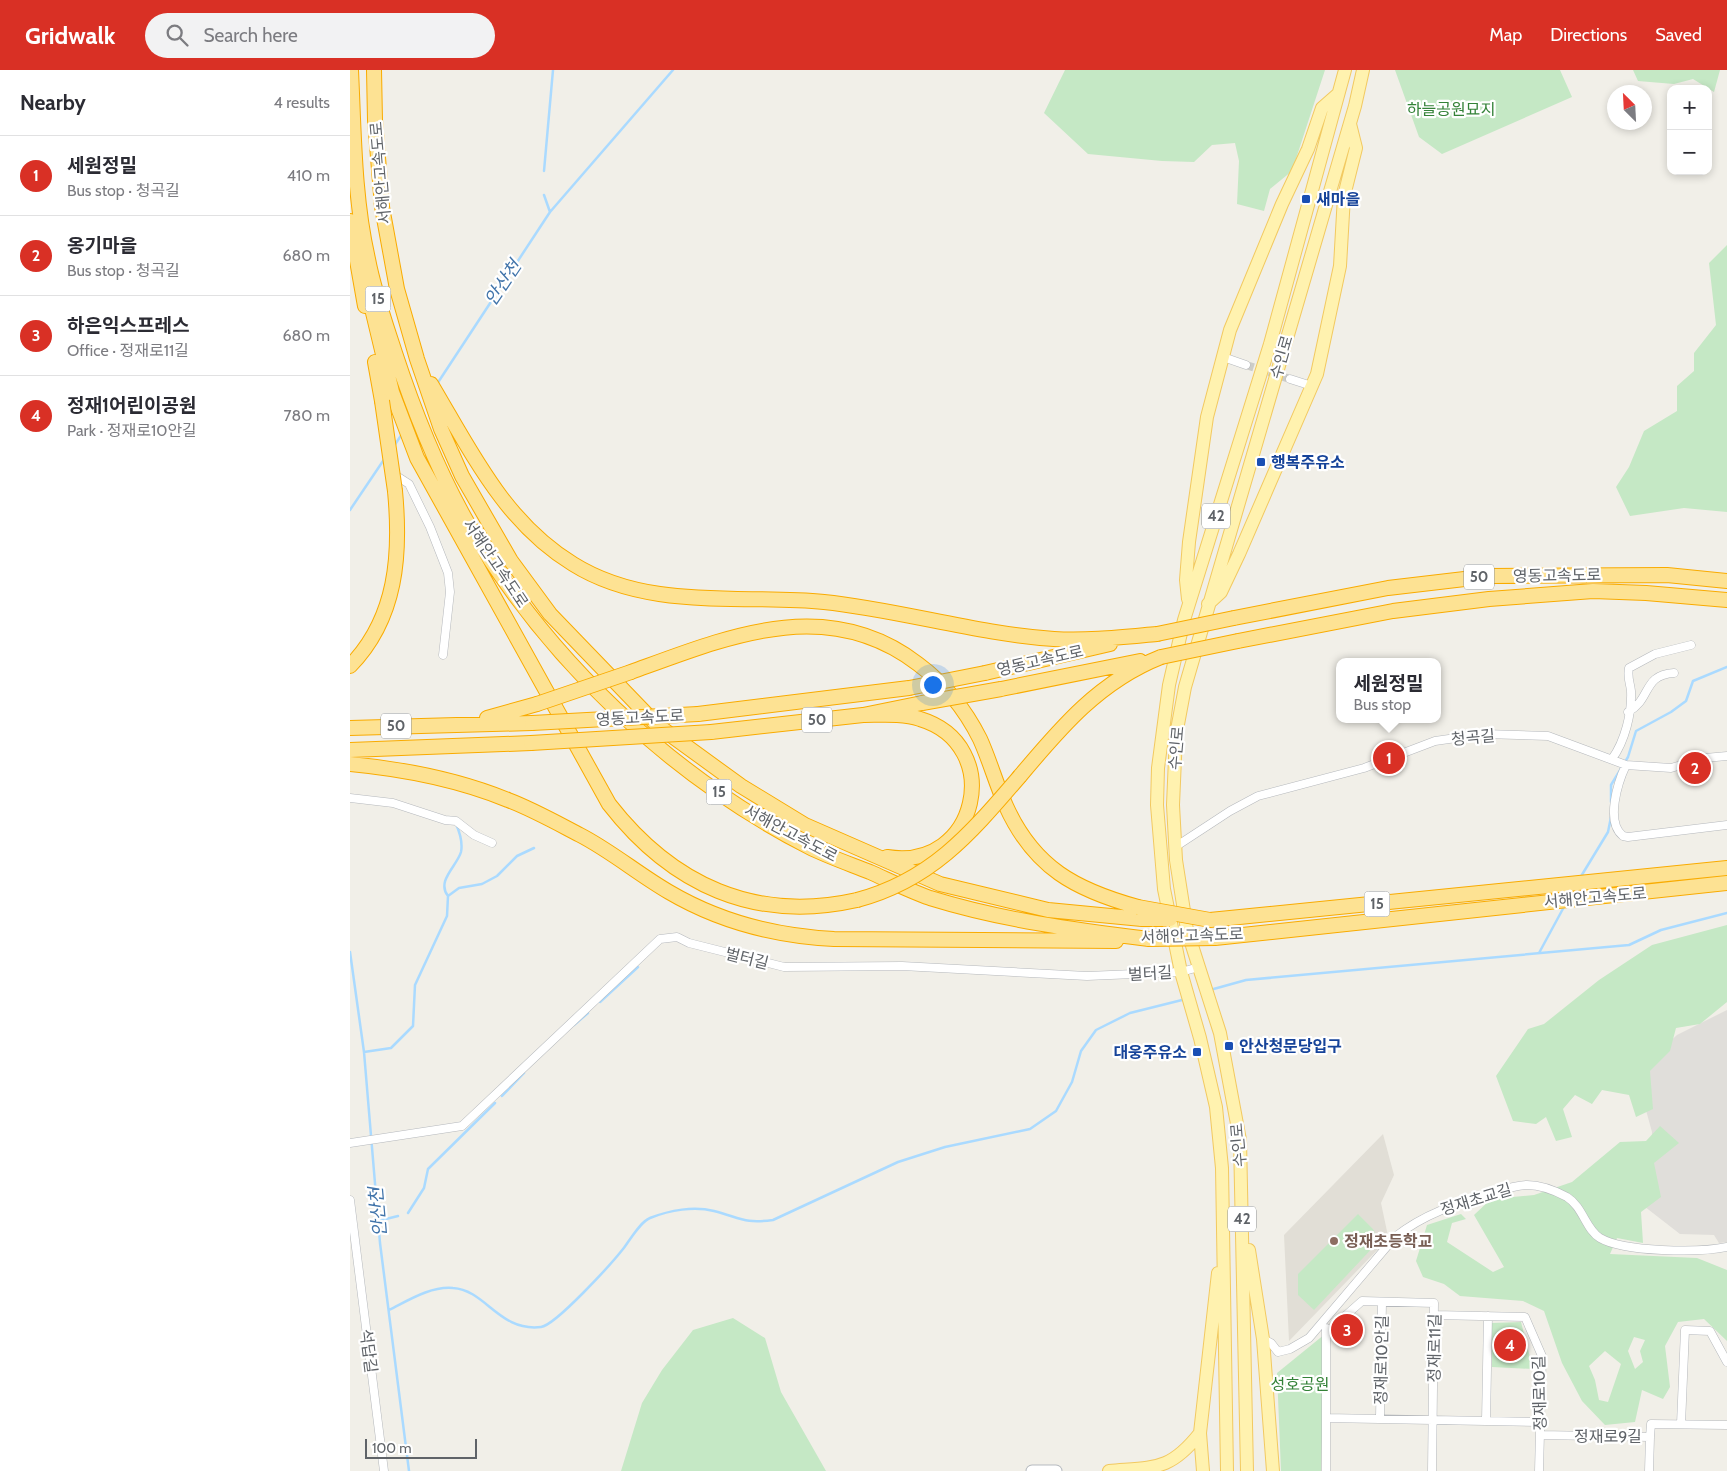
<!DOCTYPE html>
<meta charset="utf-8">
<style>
:root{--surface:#fff;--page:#f2f2f3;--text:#2b2b33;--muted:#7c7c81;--line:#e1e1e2;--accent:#d93025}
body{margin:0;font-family:Cabin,"Noto Sans KR",sans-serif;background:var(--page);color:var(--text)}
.controls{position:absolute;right:15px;top:15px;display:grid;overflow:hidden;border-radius:10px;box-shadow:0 2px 8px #0003}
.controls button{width:45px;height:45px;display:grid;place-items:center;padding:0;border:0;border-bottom:1px solid var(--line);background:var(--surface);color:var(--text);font:25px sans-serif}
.compass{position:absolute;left:1257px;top:15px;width:45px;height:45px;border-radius:50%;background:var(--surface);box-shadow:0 2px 8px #0003;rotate:336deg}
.scale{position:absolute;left:15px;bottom:12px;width:112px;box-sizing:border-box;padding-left:5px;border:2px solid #5f6368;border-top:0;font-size:14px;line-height:18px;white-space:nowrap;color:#5f6368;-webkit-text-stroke:4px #fff;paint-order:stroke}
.you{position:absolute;left:582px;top:614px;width:18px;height:18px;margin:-12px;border:4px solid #fff;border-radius:50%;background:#1a73e8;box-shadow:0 0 0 8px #1a73e833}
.badge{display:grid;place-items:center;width:32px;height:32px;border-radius:50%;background:var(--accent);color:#fff;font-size:16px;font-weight:700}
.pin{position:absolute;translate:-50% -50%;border:2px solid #fff;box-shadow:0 1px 5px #0006}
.popup{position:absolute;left:986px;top:588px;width:105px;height:65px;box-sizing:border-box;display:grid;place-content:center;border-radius:10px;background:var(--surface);filter:drop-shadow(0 1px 4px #0005);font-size:16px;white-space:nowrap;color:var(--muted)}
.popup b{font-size:19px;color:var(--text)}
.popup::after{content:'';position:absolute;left:50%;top:100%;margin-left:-10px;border:10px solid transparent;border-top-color:var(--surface)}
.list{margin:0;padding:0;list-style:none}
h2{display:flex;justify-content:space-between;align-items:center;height:65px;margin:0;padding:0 20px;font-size:21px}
h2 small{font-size:16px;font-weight:400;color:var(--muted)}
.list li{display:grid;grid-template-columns:32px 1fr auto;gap:15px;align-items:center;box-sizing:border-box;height:80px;padding:0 20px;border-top:1px solid var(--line)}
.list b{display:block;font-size:19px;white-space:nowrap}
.list p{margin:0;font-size:16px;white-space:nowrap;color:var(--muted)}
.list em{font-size:16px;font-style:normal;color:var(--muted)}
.icon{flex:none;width:28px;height:28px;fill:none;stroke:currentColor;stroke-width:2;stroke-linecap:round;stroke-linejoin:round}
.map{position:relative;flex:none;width:1377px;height:1401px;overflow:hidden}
header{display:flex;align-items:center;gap:30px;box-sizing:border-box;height:70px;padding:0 25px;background:var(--accent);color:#fff}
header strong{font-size:24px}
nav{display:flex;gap:28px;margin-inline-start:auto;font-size:18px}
.search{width:350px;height:45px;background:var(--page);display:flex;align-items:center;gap:12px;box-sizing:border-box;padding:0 18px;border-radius:28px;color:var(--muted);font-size:19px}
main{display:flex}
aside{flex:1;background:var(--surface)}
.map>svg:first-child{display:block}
</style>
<header>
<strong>Gridwalk</strong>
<div class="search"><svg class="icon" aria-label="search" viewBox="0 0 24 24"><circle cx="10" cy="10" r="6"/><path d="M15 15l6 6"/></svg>Search here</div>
<nav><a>Map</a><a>Directions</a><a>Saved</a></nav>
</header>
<main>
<aside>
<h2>Nearby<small>4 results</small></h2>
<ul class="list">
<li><span class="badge">1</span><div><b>세원정밀</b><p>Bus stop · 청곡길</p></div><em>410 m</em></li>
<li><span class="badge">2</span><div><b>옹기마을</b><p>Bus stop · 청곡길</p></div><em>680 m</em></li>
<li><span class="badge">3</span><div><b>하은익스프레스</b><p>Office · 정재로11길</p></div><em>680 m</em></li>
<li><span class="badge">4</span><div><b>정재1어린이공원</b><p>Park · 정재로10안길</p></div><em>780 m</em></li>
</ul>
</aside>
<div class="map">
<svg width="1377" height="1401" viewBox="0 0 1377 1401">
<rect width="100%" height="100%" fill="#f1efe8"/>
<path fill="#e0deda" d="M1377,940V1172L1369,1173L1364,1165L1330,1164L1290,1133L1301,1082L1302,1062L1294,1033L1301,989L1327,965Z"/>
<path fill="#e1ded6" d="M1033,1064L1044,1105L1031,1133L1038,1166L1031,1176L939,1271L934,1165Z"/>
<path fill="#c5e8c5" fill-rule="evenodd" d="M715,0H975L942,101L920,119L914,141L887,134L889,91L885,73L862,75L844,92L812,91L738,84L694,43Z
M1045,0H1210L1222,27L1092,84L1069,67Z
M1283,0H1370L1364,22L1343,9L1324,14L1288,11Z
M1377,175V442L1334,438L1280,446L1266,417L1279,397L1294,361L1327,341V316L1344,301V283L1366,255L1359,193Z
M1377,855V932L1350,954L1326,958L1320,981L1300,1001L1303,1039L1286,1047L1279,1025L1252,1020L1242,1034L1225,1025L1213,1039L1222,1067L1206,1071L1196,1047L1186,1054L1163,1051L1146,1006L1178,959L1194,954L1249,910L1302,875Z
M1310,1056L1329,1073L1304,1093L1311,1127L1291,1142L1293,1173L1267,1168L1260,1184L1347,1188L1377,1200V1271L1354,1249L1328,1252L1315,1276L1320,1317L1313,1329L1292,1320L1285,1352L1255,1355L1232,1331L1212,1293L1194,1241L1173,1231L1110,1226L1094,1214L1073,1207L1066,1191L1077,1155L1111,1144L1116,1149L1102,1153L1097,1172L1143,1202L1154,1197L1124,1145L1141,1129L1184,1125L1222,1112L1270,1072L1296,1071ZM1284,1267L1295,1270L1290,1281L1293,1292L1285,1299L1278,1281ZM1255,1281L1271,1294L1258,1332L1249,1330L1245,1310L1239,1296Z
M1008,1144L1023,1159L1029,1171L964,1240L948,1225V1204Z
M383,1248L415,1268L431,1322L476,1401H271L292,1333L312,1300L343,1260Z
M1171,1252L1183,1299L1142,1297V1253Z
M975,1264L971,1401H931L927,1303Z"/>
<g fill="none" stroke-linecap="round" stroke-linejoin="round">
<path stroke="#aadaff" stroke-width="2.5" d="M194,101L203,0
M194,125L200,142
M87,314L200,142L323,0
M44,376L52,364
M0,440L35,388
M1261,732V715L1278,687L1286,661L1321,642L1336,631L1343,611L1377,597
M1230,808L1258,762L1261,747
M98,826C86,811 107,796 111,782C113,772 110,763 106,754
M0,882L14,982L30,1173L59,1401
M1189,883L1215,835
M860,920L896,910L1279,875L1311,860L1377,843
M250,932L288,897
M224,955L238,943
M14,982L41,978L63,956L65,915L97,846L98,826L109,818L132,814L147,806L167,786L184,778
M152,1026L174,1003
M58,1143L74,1118L78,1099L145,1033
M28,1151L48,1146
M39,1240C59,1230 81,1216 103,1218C136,1220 149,1262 191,1257C206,1255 262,1193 273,1179C280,1170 290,1152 300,1148C320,1140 344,1136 364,1141C391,1148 394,1154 423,1150L548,1092L595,1077L680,1059L706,1041L722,1012L731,981L746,960L780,943L836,929"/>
<path stroke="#ccccc8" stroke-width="8" stroke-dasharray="8 4" stroke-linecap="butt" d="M896,295L940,309"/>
<g stroke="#b5b8bc" stroke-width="9">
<path id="street" d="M873,287L896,295
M940,309L962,316
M42,403L59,414L80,457L98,503L100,522L93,585
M1278,642C1302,629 1292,605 1324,603
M1262,689C1275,671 1282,643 1281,621C1280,612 1277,607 1279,598L1305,584L1341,575
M1276,695C1268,712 1255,752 1273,766L1278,767L1377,755
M0,728L43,733L95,750L106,751L124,765L142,773
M825,777L880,741L908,726L1014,698L1085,671L1134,664L1198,666L1276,695L1321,698L1355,688L1377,686
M0,1073L112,1056L310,869L327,867L339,873L434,897L552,896L737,906L831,902L849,897
M0,1130L34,1401
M1085,1245L1175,1247L1192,1286L1189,1401
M977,1262L1012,1231L1084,1233L1082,1401
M913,1269L921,1273L928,1282L940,1279L959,1268L1045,1167C1074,1144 1105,1134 1141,1124C1152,1120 1165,1115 1177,1115C1192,1115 1204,1120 1217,1127C1233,1137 1236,1160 1250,1168C1274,1182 1349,1183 1377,1177
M976,1348L1189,1352
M1030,1348L1032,1232
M1136,1351L1138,1246
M1331,1354L1335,1260L1360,1261L1377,1292
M1190,1365L1300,1367L1301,1354L1377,1355
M976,1401V1258
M1299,1401L1300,1367"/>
</g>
<g stroke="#b6babf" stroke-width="13">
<path id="secondary" d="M682,1401H706"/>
</g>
<g stroke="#f2c960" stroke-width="14">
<path id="primary" d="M838,529L836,510L839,472L857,347L880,260L932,134L958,79L972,38L988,24
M858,534L871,522L889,484L967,304L990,196L994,126L1006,78L1000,54
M899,1180L913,1269L923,1401
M759,1401C805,1397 820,1401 850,1363
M853,1401L850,1363L868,1203
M877,1401L872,1098L866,1037L850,968L831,902L814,819L807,735L808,698L819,615L834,550L920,274L995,0
M897,1401L890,1070L870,963L837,860L826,790L823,735L826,665L835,617L1005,36L1013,0"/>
</g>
<g stroke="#f9ab00" stroke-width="16">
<path id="highway" d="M1,0C4,63 4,128 18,189C24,221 35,252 45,283C64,341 87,399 117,452C196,588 319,705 459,777C479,787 500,794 520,802C540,811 560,821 580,828C651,850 725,860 799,869
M24,0L25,50L32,137L47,219L67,289L91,359L112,406L161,491L200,544L307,655L391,716L455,755L590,814L698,840L792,849
M0,151L15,236
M19,226L42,322L67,388L259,734C322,815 405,853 507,830
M25,292L32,331
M81,314C121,381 154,452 223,494C298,541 391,524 474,532C551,540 627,564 704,569C738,571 773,567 807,564
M884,548L1038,518L1140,506L1317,505L1377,511
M888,571L1043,541L1139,529L1243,521L1296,523L1377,530
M0,596C47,548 51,484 45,421
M281,602C377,567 477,524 568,594C595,614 615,639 630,669C640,691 646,714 656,736C684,798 726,820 788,837
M635,603L760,574
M651,619L790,591
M348,644L559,618
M513,645C531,645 552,643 570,649C656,675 628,802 537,787
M137,648L187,634
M0,658L182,653
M361,662L513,645L572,633
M0,680L181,673
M0,694C53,699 109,710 158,730C182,739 207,753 230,765C261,781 288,804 319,822C370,852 425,866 484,869L766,871
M670,706C711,657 750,611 811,587
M860,850L1377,798
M865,868L1377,813"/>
</g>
<use href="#street" stroke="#fff" stroke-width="8"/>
<use href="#secondary" stroke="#fff" stroke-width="11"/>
<use href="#primary" stroke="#fff2af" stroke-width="12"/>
<use href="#highway" stroke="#fde293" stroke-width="14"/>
<g stroke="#f9ab00" stroke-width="16" stroke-linecap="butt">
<path id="highway-bridge" d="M32,331L45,421
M807,564L884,548
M811,587L888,571
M559,618L635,603
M572,633L651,619
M187,634L281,602
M182,653L348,644
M181,673L361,662
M507,830C582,810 621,763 670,706
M788,837L860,850
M792,849H820
M799,869L865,868"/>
</g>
<use href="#highway-bridge" stroke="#fde293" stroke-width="14"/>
</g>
<g fill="#1a4fb4" stroke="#fff" stroke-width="2">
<rect x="951" y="124" width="10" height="10" rx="2.5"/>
<rect x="906" y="387" width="10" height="10" rx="2.5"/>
<rect x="874" y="971" width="10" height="10" rx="2.5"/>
<rect x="842" y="977" width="10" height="10" rx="2.5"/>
</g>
<circle fill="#8d6e63" stroke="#fff" stroke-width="2" cx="984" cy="1171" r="5"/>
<g text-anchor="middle" stroke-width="4.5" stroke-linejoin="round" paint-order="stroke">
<g fill="#fff" stroke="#8f9295" stroke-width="1">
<rect x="15.5" y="216.5" width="25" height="25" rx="4"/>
<rect x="852" y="433.5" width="28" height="25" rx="4"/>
<rect x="1114" y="494.5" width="30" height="25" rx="4"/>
<rect x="452" y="637.5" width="30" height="25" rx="4"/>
<rect x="31" y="643.5" width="30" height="25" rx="4"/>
<rect x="356.5" y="709.5" width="25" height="25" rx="4"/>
<rect x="1014.5" y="821.5" width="25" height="25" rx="4"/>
<rect x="878" y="1136.5" width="28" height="25" rx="4"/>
</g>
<g font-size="15" font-weight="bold" fill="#5f6368">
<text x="28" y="234">15</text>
<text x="866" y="451">42</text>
<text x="1129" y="512">50</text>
<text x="467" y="655">50</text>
<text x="46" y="661">50</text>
<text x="369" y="727">15</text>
<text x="1027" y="839">15</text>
<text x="892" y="1154">42</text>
</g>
<g font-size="16" fill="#348238" stroke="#fff">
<text x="1101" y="45">하늘공원묘지</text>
<text x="950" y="1320">성호공원</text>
</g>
<g font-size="16" fill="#5f6368" stroke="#fff">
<text transform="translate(30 103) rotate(-95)" y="6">서해안고속도로</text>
<text transform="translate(931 287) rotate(-74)" y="6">수인로</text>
<text transform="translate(146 493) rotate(56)" y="6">서해안고속도로</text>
<text transform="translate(1207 505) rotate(-1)" y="6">영동고속도로</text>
<text transform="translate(690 590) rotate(-13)" y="6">영동고속도로</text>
<text transform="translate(290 647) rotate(-3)" y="6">영동고속도로</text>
<text transform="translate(1123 667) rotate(-5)" y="6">청곡길</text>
<text transform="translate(826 678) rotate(-85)" y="6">수인로</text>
<text transform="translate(441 763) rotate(28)" y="6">서해안고속도로</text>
<text transform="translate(1245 827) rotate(-5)" y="6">서해안고속도로</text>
<text transform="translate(842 865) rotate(-2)" y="6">서해안고속도로</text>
<text transform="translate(397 888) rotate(14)" y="6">벌터길</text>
<text transform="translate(800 903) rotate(-3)" y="6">벌터길</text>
<text transform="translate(888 1075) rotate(-95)" y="6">수인로</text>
<text transform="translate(1126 1129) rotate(-17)" y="6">정재초교길</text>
<text transform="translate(1084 1278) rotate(-89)" y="6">정재로11길</text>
<text transform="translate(19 1281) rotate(83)" y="6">석답길</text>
<text transform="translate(1031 1290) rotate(-89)" y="6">정재로10안길</text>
<text transform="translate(1189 1323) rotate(-91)" y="6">정재로10길</text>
<text x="1258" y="1372">정재로9길</text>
</g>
<g font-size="16" font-weight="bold" fill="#164399" stroke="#fff" text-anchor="start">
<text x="966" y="135">새마을</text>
<text x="921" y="398">행복주유소</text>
<text x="889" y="982">안산청문당입구</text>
<text x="837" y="988" text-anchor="end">대웅주유소</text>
</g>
<g font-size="16" font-weight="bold" fill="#785e54" stroke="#fff" text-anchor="start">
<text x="994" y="1177">정재초등학교</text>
</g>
<g font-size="18" font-style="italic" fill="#4174aa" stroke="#fff">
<text transform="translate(153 213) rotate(-56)" y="6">안산천</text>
<text transform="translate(28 1142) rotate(-95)" y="6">안산천</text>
</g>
</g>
</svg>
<div class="controls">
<button>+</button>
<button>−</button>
</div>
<svg class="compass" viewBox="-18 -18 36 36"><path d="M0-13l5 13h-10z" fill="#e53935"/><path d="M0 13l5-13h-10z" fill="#7c7c81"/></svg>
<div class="scale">100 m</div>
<div class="you"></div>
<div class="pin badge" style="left:1039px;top:688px">1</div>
<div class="popup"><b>세원정밀</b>Bus stop</div>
<div class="pin badge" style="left:1345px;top:698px">2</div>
<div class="pin badge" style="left:997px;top:1260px">3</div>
<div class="pin badge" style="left:1160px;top:1275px">4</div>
</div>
</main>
